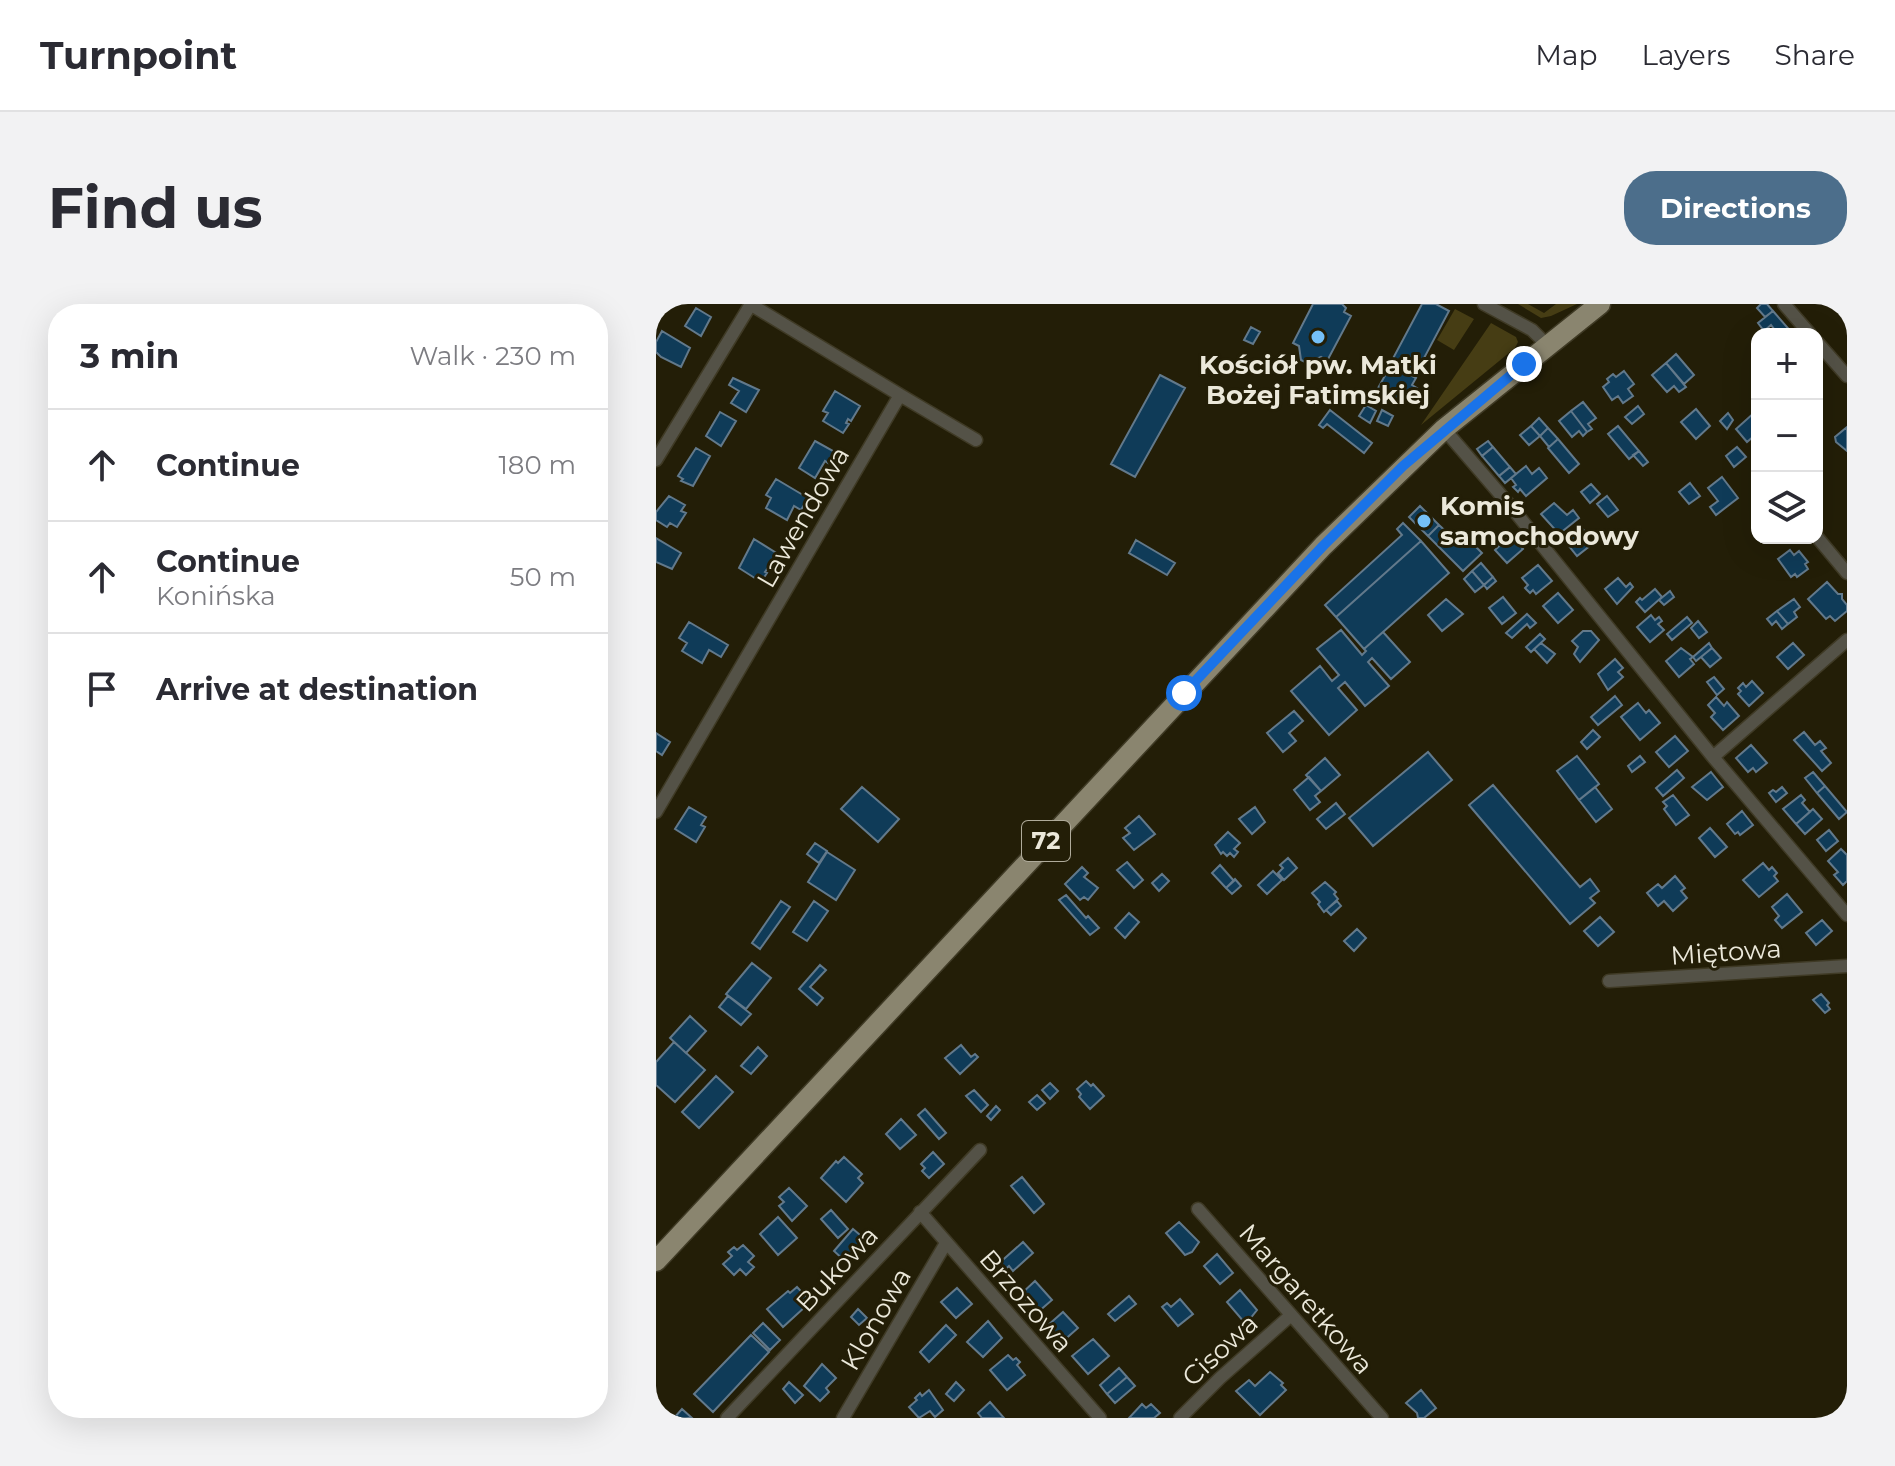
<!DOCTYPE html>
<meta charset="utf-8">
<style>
:root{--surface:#fff;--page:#f2f2f3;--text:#2b2b33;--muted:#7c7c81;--line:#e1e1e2;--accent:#4c6e8b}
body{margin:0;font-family:Montserrat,sans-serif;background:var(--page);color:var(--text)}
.controls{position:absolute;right:24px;top:24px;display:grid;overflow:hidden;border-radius:16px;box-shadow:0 8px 32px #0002}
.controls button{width:72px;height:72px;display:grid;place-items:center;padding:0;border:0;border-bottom:2px solid var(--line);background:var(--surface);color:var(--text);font:40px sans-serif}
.stop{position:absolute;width:24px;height:24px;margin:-18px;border:6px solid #1a73e8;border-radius:50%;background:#fff}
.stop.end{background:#1a73e8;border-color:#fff;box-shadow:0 2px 8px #0008}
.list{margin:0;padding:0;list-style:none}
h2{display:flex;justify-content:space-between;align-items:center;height:104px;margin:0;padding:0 32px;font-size:34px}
h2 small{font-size:26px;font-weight:400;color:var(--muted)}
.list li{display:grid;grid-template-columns:52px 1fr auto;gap:24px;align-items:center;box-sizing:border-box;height:112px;padding:0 32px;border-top:2px solid var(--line)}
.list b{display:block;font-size:30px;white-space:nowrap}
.list p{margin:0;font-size:26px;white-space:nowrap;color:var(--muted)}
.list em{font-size:26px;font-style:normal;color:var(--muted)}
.icon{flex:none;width:44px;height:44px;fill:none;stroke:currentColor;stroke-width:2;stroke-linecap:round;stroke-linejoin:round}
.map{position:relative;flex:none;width:1191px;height:1114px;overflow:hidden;border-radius:32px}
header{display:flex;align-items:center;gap:48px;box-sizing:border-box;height:112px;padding:0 40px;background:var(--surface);border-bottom:2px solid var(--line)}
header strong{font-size:38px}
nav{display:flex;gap:44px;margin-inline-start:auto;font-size:28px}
.intro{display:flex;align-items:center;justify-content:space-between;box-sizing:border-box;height:192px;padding:0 48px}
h1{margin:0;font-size:56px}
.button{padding:20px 36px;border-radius:32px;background:var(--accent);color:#fff;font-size:28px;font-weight:700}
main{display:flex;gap:48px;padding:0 48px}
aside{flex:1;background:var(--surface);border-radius:32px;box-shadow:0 8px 32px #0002}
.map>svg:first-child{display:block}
</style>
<header>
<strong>Turnpoint</strong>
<nav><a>Map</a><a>Layers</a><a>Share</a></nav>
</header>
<div class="intro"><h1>Find us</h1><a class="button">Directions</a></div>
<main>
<aside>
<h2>3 min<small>Walk · 230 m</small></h2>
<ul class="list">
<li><svg class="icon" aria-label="ahead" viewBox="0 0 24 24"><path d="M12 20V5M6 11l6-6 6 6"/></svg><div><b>Continue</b></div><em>180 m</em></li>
<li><svg class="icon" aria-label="ahead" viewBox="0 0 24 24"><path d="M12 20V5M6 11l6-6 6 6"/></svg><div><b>Continue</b><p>Konińska</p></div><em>50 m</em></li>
<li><svg class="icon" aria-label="arrive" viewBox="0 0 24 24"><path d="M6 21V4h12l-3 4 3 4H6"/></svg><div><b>Arrive at destination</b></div></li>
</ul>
</aside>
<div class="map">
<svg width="1191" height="1114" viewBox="0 0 1191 1114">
<rect width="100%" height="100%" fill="#231e07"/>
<path fill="#463d14" d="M862,0H872L888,9L900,0H921L895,12L885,14Z
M799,5L818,15L798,46L781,36Z
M835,19L860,33L862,38L859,44L765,121Z"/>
<path fill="#0f3b58" stroke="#62798b" stroke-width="2" d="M657,0H686L690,4L688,8L695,12L671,57L665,53L651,59L645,56L643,42L637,39Z
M766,0H780L793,7L758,73L734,60Z
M1105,0H1111L1117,7L1109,13L1101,4Z
M40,4L55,13L45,32L29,22Z
M1117,7L1137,30H1122L1115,21L1108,27L1102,19Z
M595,23L604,28L597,40L588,36Z
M6,27L34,44L25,63L5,53L0,48V38Z
M1020,50L1038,71L1028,80L1010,59Z
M1010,59L1030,83L1023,88L1018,82L1011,88L996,71Z
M735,61L760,74L756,81L761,84L758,89L753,86L747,98L722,84Z
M968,67L978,80L972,85L977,92L967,99L962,92L956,96L947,83L953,78L951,75L957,70L960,73Z
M504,71L529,84L479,173L455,160Z
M77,74L103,86L90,108L75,99L83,87L73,81Z
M179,87L204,102L195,117L192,115L190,119L193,120L187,129L167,117L172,109L167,107Z
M927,98L940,114L932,120L936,125L931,128L915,107Z
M710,101L720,107L714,119L703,112Z
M982,102L988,110L976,120L969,113Z
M1040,105L1054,122L1040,135L1025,118Z
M674,106L716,139L708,149L671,120L667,124L663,121Z
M726,106L737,112L732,122L721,117Z
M915,107L931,128L927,132L923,127L916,133L903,117Z
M64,108L80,117L65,142L50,132Z
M1099,108L1101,111V134L1098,132L1091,138L1080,125Z
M1072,109L1077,116L1071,125L1064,117Z
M883,114L892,124L884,132L875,122Z
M875,122L884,132L873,141L864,131Z
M962,122L983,147L973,155L952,130Z
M1191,123V147L1180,138L1179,133Z
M892,124L902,135L893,143L884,132Z
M902,135L923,160L913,169L892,144Z
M159,137L179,148L172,159L169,157L159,174L143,164Z
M832,137L837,143L826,152L821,145Z
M837,143L854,163L843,172L826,152Z
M1081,143L1090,153L1078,163L1070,152Z
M40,144L54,152L37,182L25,177L27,175L22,172Z
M983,147L992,158L987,162L977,151Z
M870,162L876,170L883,164L891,174L870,192L864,185L862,188L857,183L860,181L855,174Z
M854,163L860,170L849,179L843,172Z
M1066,173L1082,194L1060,211L1054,203L1062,197L1052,184Z
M120,175L152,194L145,206L138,202L131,216L110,204L115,194L110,191Z
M1034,179L1044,192L1033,200L1023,188Z
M935,180L944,190L934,199L925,188Z
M13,192L29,201L25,207L30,209L21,223L14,219L11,223L0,216V208Z
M951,192L962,206L952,213L941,200Z
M898,199L911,211L917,206L923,214L903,230L885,210Z
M764,202L783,221L772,232L753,213Z
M747,219L765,237L680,313L669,301L746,231L741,225Z
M783,221L801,238L808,231L826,249L807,267L772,232Z
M925,223L930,229L927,231L935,241L921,252L909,237Z
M855,231L867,245L851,259L839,246Z
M0,234L25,249L16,265L0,258Z
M98,235L122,250L109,268L111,269L105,278L83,264Z
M480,236L519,259L511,271L473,249Z
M765,237L793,269L708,345L680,313Z
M1134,246L1138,251L1143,247L1152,258L1149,260L1152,265L1141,273L1139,270L1135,273L1122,255Z
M825,259L837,273L828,281L816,267Z
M882,261L896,277L880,290L877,286L874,289L869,284L872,281L866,274Z
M816,267L828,281L819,288L808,275Z
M837,273L840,277L831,285L828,281Z
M962,274L970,283L974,279L977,283L961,300L949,285Z
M1171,278L1182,290H1186V295L1191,301V307L1179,317L1174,312L1170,315L1152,295Z
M999,285L1006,293L989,308L980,298L984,294L986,296Z
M1014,287L1018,293L1008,301L1003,296Z
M902,289L917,306L902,319L887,302Z
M847,293L860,309L846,320L833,304Z
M790,295L807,310L786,327L772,311Z
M1138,295L1144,303L1138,308L1141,313L1132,320L1121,307Z
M1121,307L1132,320L1126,325L1120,317L1116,321L1111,315Z
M871,310L880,319L874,324L871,320L856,334L850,329Z
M995,311L999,316L1003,313L1006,317L1002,320L1008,326L994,338L981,323Z
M1031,313L1036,319L1016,336L1011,330Z
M1042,317L1051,328L1043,334L1035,324Z
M33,318L72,341L65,353L53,346L46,359L26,347L31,339L23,334Z
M685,326L706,351L710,347L708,345L727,328L754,358L735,375L716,354L712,358L733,382L709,402L689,378L682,384L701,406L673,431L635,387L664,362L676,377L683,371L661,345Z
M927,327H935L943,336L924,358L918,350L922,343L916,337Z
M884,330L889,335L875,348L870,343Z
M885,339L899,350L891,359L878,345Z
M1053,339L1056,344L1040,357L1037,353Z
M1137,339L1148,351L1132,365L1121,353Z
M1025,344L1037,353L1034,355L1038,360L1023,373L1010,357Z
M1056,344L1065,354L1054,363L1045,353Z
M959,355L967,364L962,368L967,373L952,386L942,370Z
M1058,373L1068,385L1061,391L1051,378Z
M1096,377L1107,389L1093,402L1082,390L1085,387L1082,384L1087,379L1090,383Z
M959,392L966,401L942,421L935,413Z
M1060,393L1068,402L1071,398L1083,412L1067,426L1055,413L1059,409L1052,401Z
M982,399L990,409L993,406L1004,419L984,436L965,413Z
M638,407L647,417L633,429L640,437L627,448L611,429Z
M937,426L944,433L931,445L925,438Z
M1148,428L1159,441L1164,437L1170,444L1165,447L1175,459L1166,467L1138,436Z
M0,429L14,438L6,451L0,447Z
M1019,432L1032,447L1013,463L1000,448Z
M1095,441L1111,459L1100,468L1097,464L1092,468L1080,454Z
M772,448L796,476L717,542L693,514Z
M921,452L943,480L923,496L901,467Z
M984,452L989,458L976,468L972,462Z
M669,454L684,471L665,487L650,471Z
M1021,466L1028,474L1007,492L1000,484Z
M1055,468L1067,483L1051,496L1036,483Z
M1157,468L1169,482L1161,489L1149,474Z
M653,473L665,487L659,492L664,498L654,506L638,486Z
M837,481L924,583L934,575L943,587L934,594L939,599L914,620L813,501Z
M1169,482L1191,508L1183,515L1161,489Z
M206,483L243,515L222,538L185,505Z
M939,483L956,505L940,518L923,496Z
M1126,483L1131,489L1120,498L1113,489L1117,486L1120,488Z
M1017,491L1033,511L1020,521L1008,505L1011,502L1007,498Z
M1145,491L1149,496L1146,499L1154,508L1140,520L1127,505Z
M680,499L689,510L670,525L661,515Z
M33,503L50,513L45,521L49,523L40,538L19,525Z
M599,503L609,518L596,530L583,515Z
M1157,505L1166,515L1149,530L1140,520Z
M1086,507L1097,521L1084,531L1082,528L1079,530L1071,520Z
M483,512L499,530L478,546L467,534L474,529L469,524Z
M1054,524L1071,543L1059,553L1043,534Z
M1173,526L1182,537L1170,547L1161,536Z
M572,528L584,539L578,545L582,548L578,553L574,549L571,552L567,548L565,550L559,541Z
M159,539L171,547L163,559L151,550Z
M1185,545L1191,551V577L1187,581L1178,571L1182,568L1172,557Z
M171,548L199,566L180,596L152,578Z
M632,554L641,564L628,576L622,569L627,564L624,561Z
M471,558L487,576L478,584L461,566Z
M1107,559L1113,566L1116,563L1121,569L1118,572L1122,577L1103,593L1087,576Z
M564,561L578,577L570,584L556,569Z
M426,563L432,569L428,573L442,584L432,596L428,593L424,596L409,580Z
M617,567L626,576L611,590L602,581Z
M506,570L513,577L503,587L496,579Z
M1019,572L1029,584L1025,587L1031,594L1017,607L1008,597L1002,602L991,589L1002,580L1006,584Z
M579,575L585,582L576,590L570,584Z
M669,578L680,588L678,590L682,595L668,608L662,600L664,598L656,589Z
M1131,590L1146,608L1126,624L1119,616L1123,612L1116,603Z
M410,591L430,614L432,612L443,624L434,631L403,596Z
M125,597L134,603L104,645L96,639Z
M158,597L172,607L151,637L137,628Z
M681,597L685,602L675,611L670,606Z
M473,609L483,618L469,634L459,624Z
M944,613L958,628L942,642L928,627Z
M1166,616L1176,627L1160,641L1150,629Z
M701,625L710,634L698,647L688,637Z
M96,659L115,674L90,705L70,690Z
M164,661L170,666L154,683L167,694L161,701L143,685Z
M1165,690L1173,699L1171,701L1174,705L1169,709L1157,696Z
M72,692L95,710L85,721L63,703Z
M34,712L50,727L30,749L14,734Z
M18,738L49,766L19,798L0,781V758Z
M305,741L315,753L319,750L322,753L304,770L289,754Z
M102,743L111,752L95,770L85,762Z
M60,772L77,788L43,824L26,808Z
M430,777L435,782L437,780L448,792L434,805L423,793L425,790L421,785Z
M394,779L402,787L394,795L386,786Z
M318,786L332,801L325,808L310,792Z
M381,791L389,799L381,806L373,798Z
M340,802L344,806L335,816L331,812Z
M269,805L290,829L283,835L262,811Z
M245,815L260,831L244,845L230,830Z
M277,848L288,860L273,874L266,867L269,864L265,860Z
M188,853L206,870L202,874L207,879L190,898L165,874L180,857L182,859Z
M366,873L388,900L378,909L355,882Z
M133,884L151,902L136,917L123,902L128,898L123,893Z
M175,906L192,925L182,934L165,915Z
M122,913L141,934L122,951L104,930Z
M523,918L543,938L536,948L529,951L510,929Z
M197,925L210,936L190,958L178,947Z
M367,938L377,949L357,967L353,962L345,969L340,962Z
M87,941L98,952L92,958L98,963L90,971L84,965L78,971L67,960L76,952L72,948L78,943L81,946Z
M561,950L577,969L564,980L548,962Z
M379,977L396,996L382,1008L365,990Z
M141,983L152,995L147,999L150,1002L127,1023L111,1005L132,987L134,989Z
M301,984L316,1000L300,1014L285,998Z
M584,986L601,1006L593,1016L591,1014L588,1018L571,998Z
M473,992L480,1000L459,1017L452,1010Z
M524,995L537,1010L522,1022L506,1003L511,999L515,1003Z
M202,1005L211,1014L203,1021L195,1013Z
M407,1008L422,1024L406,1038L391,1022Z
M332,1017L346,1034L327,1053L311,1038Z
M107,1019L124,1036L114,1046L97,1029Z
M290,1021L300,1031L273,1058L264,1048Z
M95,1031L113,1048L57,1108L38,1090Z
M437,1035L453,1052L432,1070L416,1052Z
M352,1051L357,1056L360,1054L364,1058L361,1061L369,1071L351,1086L334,1066Z
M166,1060L180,1074L170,1084L173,1088L164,1097L148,1082Z
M463,1064L471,1073L451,1090L444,1081Z
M614,1068L627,1079L625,1081L630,1086L604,1111L580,1087L593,1076L599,1082Z
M471,1073L479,1082L459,1099L451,1090Z
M133,1078L147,1091L139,1099L127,1085Z
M300,1078L308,1086L298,1097L290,1090Z
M273,1086L287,1106L279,1113L274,1107L263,1114L253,1103L261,1096L259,1094L264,1089L266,1092Z
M765,1086L780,1104L768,1114H762L761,1109L750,1099Z
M334,1098L348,1114H326L322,1109Z
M486,1100L490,1104L495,1100L504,1109L498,1114H473Z
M26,1105L36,1114H18Z"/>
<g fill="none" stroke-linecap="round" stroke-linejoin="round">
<g stroke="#3f3a25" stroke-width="15">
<path id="minor" d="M828,0L876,26L891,41
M1128,0L1154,30
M1161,38L1191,72
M244,91L320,136
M788,125L856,204L1057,453L1191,611
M0,156L95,0
M1161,233L1191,269
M1057,453L1191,336
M0,508L244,91L94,0
M953,677L1191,662
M542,905L726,1114
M264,908L444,1114
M71,1114L324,846
M187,1114L290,939
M524,1114L564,1074L634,1012"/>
</g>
<g stroke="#3f3a25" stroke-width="23">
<path id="primary" d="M0,957L667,242L788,125L944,0"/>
</g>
<use href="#minor" stroke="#545247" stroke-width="12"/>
<use href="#primary" stroke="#8a856f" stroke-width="20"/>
</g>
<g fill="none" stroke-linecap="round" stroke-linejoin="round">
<path stroke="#1a73e8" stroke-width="10" d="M528,389L667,242L747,162L868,60"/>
</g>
<g fill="#75c0f6" stroke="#231e07" stroke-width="3">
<circle cx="662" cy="33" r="8"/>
<circle cx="768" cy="217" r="8"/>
</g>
<g text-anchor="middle" stroke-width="6" stroke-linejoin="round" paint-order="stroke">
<rect fill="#231e07" stroke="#afab9b" stroke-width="2" x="366" y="517" width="48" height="40" rx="6"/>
<g font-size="24" font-weight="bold" fill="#ebe8da">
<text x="390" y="545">72</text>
</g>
<g font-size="26" font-weight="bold" fill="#ebe8da" stroke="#231e07">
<text x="662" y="70">Kościół pw. Matki<tspan x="662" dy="30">Bożej Fatimskiej</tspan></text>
<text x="784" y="211" text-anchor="start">Komis<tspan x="784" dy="30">samochodowy</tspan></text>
</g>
<g font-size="26" fill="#ebe8da" stroke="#231e07">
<text transform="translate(147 213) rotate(-60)" y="9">Lawendowa</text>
<text transform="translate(1070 648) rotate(-4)" y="9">Miętowa</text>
<text transform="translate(181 965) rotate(-47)" y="9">Bukowa</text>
<text transform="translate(650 995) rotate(49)" y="9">Margaretkowa</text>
<text transform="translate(370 997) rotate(49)" y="9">Brzozowa</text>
<text transform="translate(220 1015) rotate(-60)" y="9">Klonowa</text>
<text transform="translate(564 1046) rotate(-43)" y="9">Cisowa</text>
</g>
</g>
</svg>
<div class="controls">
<button>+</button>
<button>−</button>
<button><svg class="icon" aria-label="layers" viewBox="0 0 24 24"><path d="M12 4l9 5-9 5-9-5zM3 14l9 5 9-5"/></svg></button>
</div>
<div class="stop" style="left:528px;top:389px"></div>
<div class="stop end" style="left:868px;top:60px"></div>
</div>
</main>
